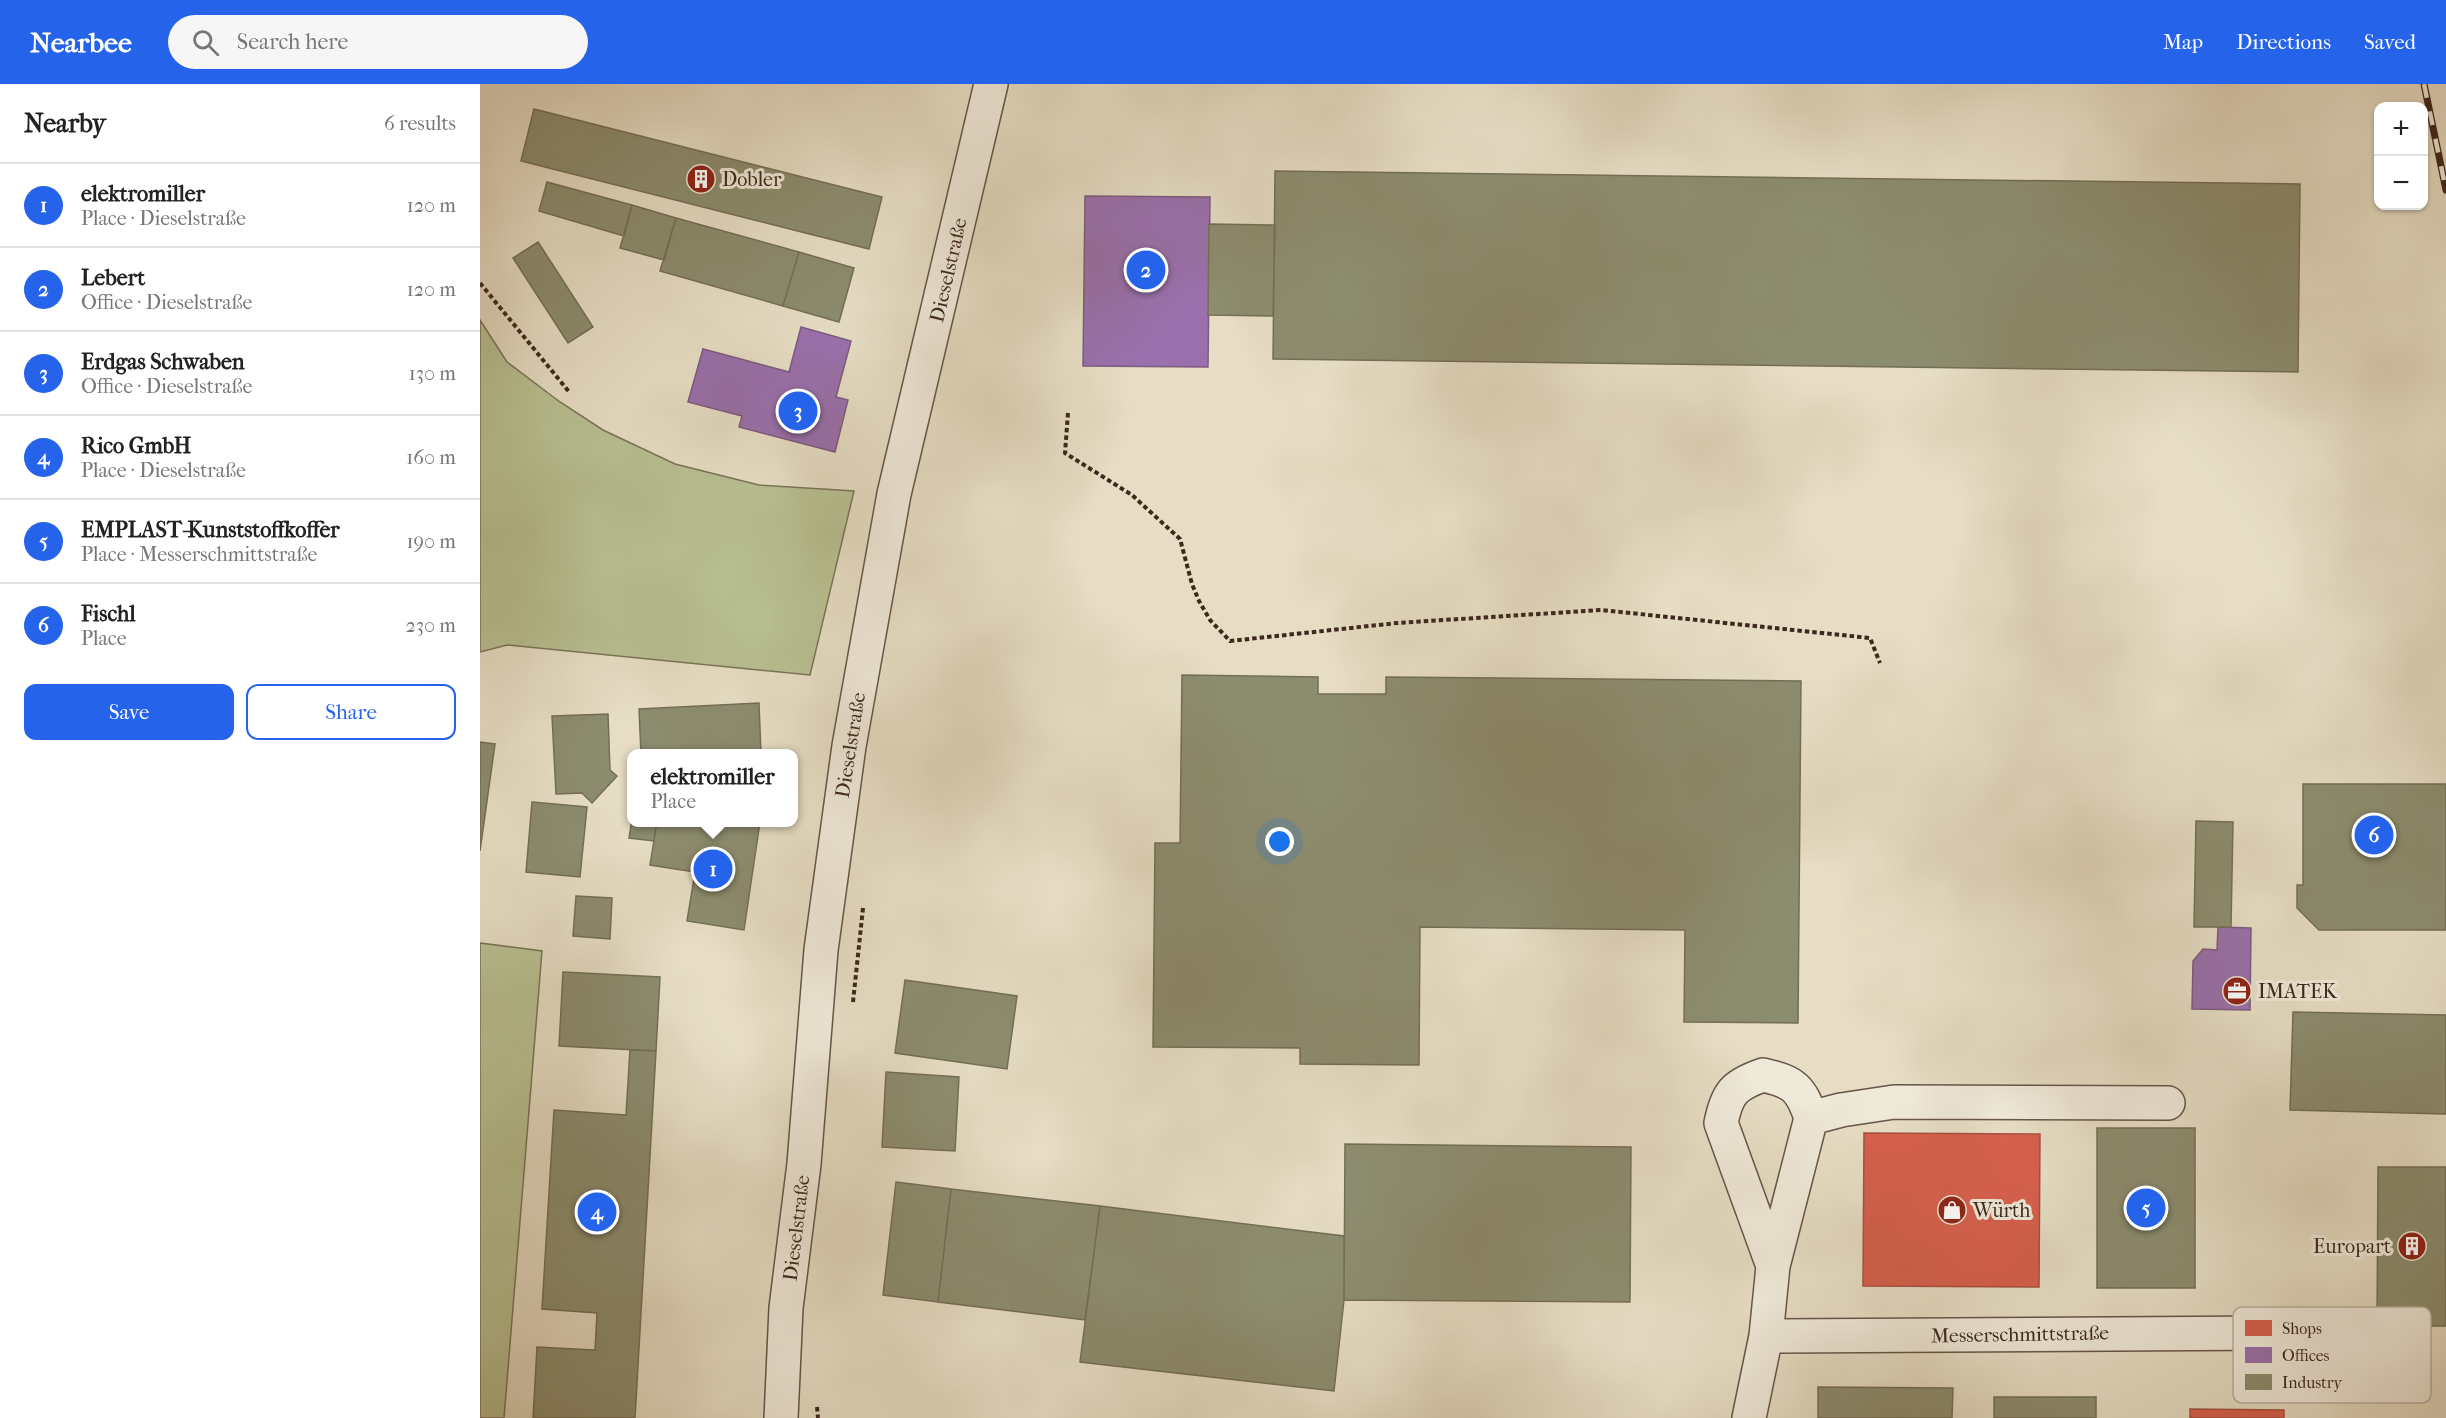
<!DOCTYPE html>
<meta charset="utf-8">
<style>
:root{--surface:#fff;--page:#f6f6f6;--text:#222;--muted:#767676;--line:#e0e0e0;--accent:#2563eb}
body{margin:0;font-family:"IM FELL French Canon",serif;background:var(--page);color:var(--text)}
.controls{position:absolute;right:18px;top:18px;display:grid;overflow:hidden;border-radius:12px;box-shadow:0 2px 4px #0004}
.controls button{width:54px;height:54px;display:grid;place-items:center;padding:0;border:0;border-bottom:2px solid var(--line);background:var(--surface);color:var(--text);font:30px sans-serif}
.you{position:absolute;left:800px;top:758px;width:21px;height:21px;margin:-15px;border:4px solid #fff;border-radius:50%;background:#1a73e8;box-shadow:0 0 0 9px #1a73e833}
.badge{display:grid;place-items:center;width:39px;height:39px;border-radius:50%;background:var(--accent);color:#fff;font-size:20px;font-weight:700}
.pin{position:absolute;translate:-50% -50%;border:3px solid #fff;box-shadow:0 2px 6px #0006}
.popup{position:absolute;left:147px;top:665px;width:171px;height:78px;box-sizing:border-box;display:grid;place-content:center;border-radius:12px;background:var(--surface);filter:drop-shadow(0 2px 4px #0005);font-size:20px;white-space:nowrap;color:var(--muted)}
.popup b{font-size:22px;color:var(--text)}
.popup::after{content:'';position:absolute;left:50%;top:100%;margin-left:-12px;border:12px solid transparent;border-top-color:var(--surface)}
.list{margin:0;padding:0;list-style:none}
h2{display:flex;justify-content:space-between;align-items:center;height:78px;margin:0;padding:0 24px;font-size:26px}
h2 small{font-size:20px;font-weight:400;color:var(--muted)}
.list li{display:grid;grid-template-columns:39px 1fr auto;gap:18px;align-items:center;box-sizing:border-box;height:84px;padding:0 24px;border-top:2px solid var(--line)}
.list b{display:block;font-size:22px;white-space:nowrap}
.list p{margin:0;font-size:20px;white-space:nowrap;color:var(--muted)}
.list em{font-size:20px;font-style:normal;color:var(--muted)}
.actions{display:flex;gap:12px;padding:18px 24px}
.actions a{flex:1;padding:14px 0;border:2px solid var(--accent);border-radius:12px;text-align:center;font-size:21px;color:var(--accent)}
.actions .main{background:var(--accent);color:#fff}
.icon{flex:none;width:33px;height:33px;fill:none;stroke:currentColor;stroke-width:2;stroke-linecap:round;stroke-linejoin:round}
.map{position:relative;flex:none;width:1966px;height:1334px;overflow:hidden}
header{display:flex;align-items:center;gap:36px;box-sizing:border-box;height:84px;padding:0 30px;background:var(--accent);color:#fff}
header strong{font-size:28px}
nav{display:flex;gap:33px;margin-inline-start:auto;font-size:21px}
.search{width:420px;height:54px;background:var(--page);display:flex;align-items:center;gap:15px;box-sizing:border-box;padding:0 21px;border-radius:33px;color:var(--muted);font-size:22px}
main{display:flex}
aside{flex:1;background:var(--surface)}
.map>svg:first-child{display:block}
</style>
<header>
<strong>Nearbee</strong>
<div class="search"><svg class="icon" aria-label="search" viewBox="0 0 24 24"><circle cx="10" cy="10" r="6"/><path d="M15 15l6 6"/></svg>Search here</div>
<nav><a>Map</a><a>Directions</a><a>Saved</a></nav>
</header>
<main>
<aside>
<h2>Nearby<small>6 results</small></h2>
<ul class="list">
<li><span class="badge">1</span><div><b>elektromiller</b><p>Place · Dieselstraße</p></div><em>120 m</em></li>
<li><span class="badge">2</span><div><b>Lebert</b><p>Office · Dieselstraße</p></div><em>120 m</em></li>
<li><span class="badge">3</span><div><b>Erdgas Schwaben</b><p>Office · Dieselstraße</p></div><em>130 m</em></li>
<li><span class="badge">4</span><div><b>Rico GmbH</b><p>Place · Dieselstraße</p></div><em>160 m</em></li>
<li><span class="badge">5</span><div><b>EMPLAST-Kunststoffkoffer</b><p>Place · Messerschmittstraße</p></div><em>190 m</em></li>
<li><span class="badge">6</span><div><b>Fischl</b><p>Place</p></div><em>230 m</em></li>
</ul>
<div class="actions"><a class="main">Save</a><a>Share</a></div>
</aside>
<div class="map">
<svg width="1966" height="1334" viewBox="0 0 1966 1334">
<rect width="100%" height="100%" fill="#e6ddc4"/>
<filter id="stains"><feTurbulence type="fractalNoise" baseFrequency=".00333" numOctaves="4"/><feColorMatrix values="0 0 0 0 .2 0 0 0 0 .09 0 0 0 0 .02 0 0 0 .5 -.17"/></filter>
<radialGradient id="worn" r=".72"><stop offset=".6" stop-color="#630" stop-opacity="0"/><stop offset="1" stop-color="#630" stop-opacity=".3"/></radialGradient>
<path fill="#b8c092" stroke="#7a7458" stroke-width="1.5" d="M0,236L27,278L80,318L123,346L195,380L279,401L374,407L330,591L27,561L0,568Z
M0,859L62,867L24,1334H0Z"/>
<path fill="#d6604d" stroke="#a84f3f" stroke-width="1.5" d="M1384,1049L1560,1050L1559,1203L1383,1202Z
M1710,1325L1804,1326V1334H1710Z"/>
<path fill="#9970ab" stroke="#7d5a81" stroke-width="1.5" d="M605,112L730,113L728,283L603,282Z
M321,243L371,257L356,313L368,316L355,368L259,343L262,332L208,318L223,265L309,288Z
M1738,843L1771,844L1770,926L1712,925L1713,877L1723,865L1737,866Z"/>
<path fill="#8c8c6e" stroke="#746e56" stroke-width="1.5" d="M54,25L402,113L389,165L41,77Z
M795,87L1820,100L1818,288L793,275Z
M67,98L152,121L144,152L59,127Z
M152,121L196,134L184,176L140,164Z
M196,134L319,168L303,222L180,187Z
M729,140L795,141L793,232L728,231Z
M58,158L113,243L88,259L33,174Z
M319,168L374,184L359,238L303,222Z
M702,591L838,593V610H906V593L1321,597L1318,939L1204,938L1205,846L940,843L939,981L820,980V964L673,963L675,759H700Z
M279,619L281,670H161L159,625Z
M128,630L130,686L137,692L112,719L102,709L76,710L72,632Z
M0,658L15,660L0,767Z
M1823,700H1966V846H1839L1817,824V801H1823Z
M52,718L107,723L100,793L46,788Z
M152,735V738H177L174,757L149,754Z
M1716,737L1753,738L1751,843H1714Z
M177,738H280L264,846L207,837L215,788L170,781Z
M96,812L132,814L130,855L93,852Z
M83,888L180,893L176,967L79,962Z
M425,896L537,912L527,985L415,969Z
M1813,928L1966,931V1030L1810,1026Z
M150,966L176,967L155,1334H53L57,1263L115,1266L117,1229L62,1225L74,1026L146,1031Z
M406,988L479,993L475,1067L402,1063Z
M1617,1044H1715V1204H1617Z
M865,1060L1151,1063L1150,1218L864,1216Z
M1898,1083H1966V1242H1897Z
M416,1098L471,1105L458,1218L403,1211Z
M471,1105L620,1122L605,1236L458,1218Z
M620,1122L864,1152V1216L854,1307L600,1278Z
M1338,1303L1473,1304L1472,1334H1338Z
M1514,1313H1616V1334H1514Z"/>
<g fill="none" stroke-linecap="round" stroke-linejoin="round">
<g stroke="#675548" stroke-width="36">
<path id="street" d="M1283,991C1314,998 1321,1004 1331,1034L1293,1182L1241,1039C1247,1009 1254,1001 1283,991Z
M1331,1034L1361,1026L1414,1018L1688,1019
M1286,1252L1795,1249
M301,1334L306,1224L324,1080L341,866L369,662L414,410L511,0
M1269,1334L1286,1252L1293,1182"/>
</g>
<path stroke="#3d281e" stroke-width="4" stroke-dasharray="4.5 3" stroke-linecap="butt" d="M0,199L90,309
M588,329L585,369L652,411L700,455L712,500L719,517L730,536L750,557L917,539L1121,526L1390,554L1400,579
M373,918L383,824
M337,1323L338,1334"/>
<use href="#street" stroke="#efe9d9" stroke-width="33"/>
<g stroke="#3d281e" stroke-width="7">
<path id="rail" d="M1944,0L1966,106"/>
</g>
<use href="#rail" stroke="#efe9d9" stroke-width="4.5" stroke-dasharray="14" stroke-linecap="butt"/>
</g>
<defs>
<g id="building-disc" transform="scale(1.5)"><circle r="9.5" fill="#8f2418" stroke="#efe9d9"/><path d="M-4-6H4V6H1V3H-1V6H-4ZM-2.5-4.3h1.7v1.8h-1.7ZM.8-4.3h1.7v1.8H.8ZM-2.5-1h1.7V.8h-1.7ZM.8-1h1.7V.8H.8Z" fill="#fff"/></g>
<g id="office-disc" transform="scale(1.5)"><circle r="9.5" fill="#8f2418" stroke="#efe9d9"/><path d="M-6-3h4V-5.5h4V-3h4V5H-6ZM-1-4.5V-3h2v-1.5ZM-6 0V1H6V0Z" fill="#fff"/></g>
<g id="shop-disc" transform="scale(1.5)"><circle r="9.5" fill="#8f2418" stroke="#efe9d9"/><path d="M-5-2.5h2.3a2.7 3.5 0 0 1 5.4 0H5L5.5 6h-11ZM-1.5-2.5h3a1.5 2.3 0 0 0-3 0Z" fill="#fff"/></g>
</defs>
<g fill-rule="evenodd">
<use href="#building-disc" x="221" y="95"/>
<use href="#office-disc" x="1757" y="907"/>
<use href="#shop-disc" x="1472" y="1126"/>
<use href="#building-disc" x="1932" y="1162"/>
</g>
<g text-anchor="middle" stroke-width="6" stroke-linejoin="round" paint-order="stroke">
<g font-size="20" fill="#3d281e" stroke="#efe9d9" text-anchor="start">
<text x="242" y="102">Dobler</text>
<text x="1778" y="914">IMATEK</text>
<text x="1493" y="1133">Würth</text>
<text x="1911" y="1169" text-anchor="end">Europart</text>
</g>
<g font-size="20" fill="#3d281e" stroke="#efe9d9">
<text transform="translate(468 186) rotate(-77)" y="7">Dieselstraße</text>
<text transform="translate(370 661) rotate(-81)" y="7">Dieselstraße</text>
<text transform="translate(316 1144) rotate(-83)" y="7">Dieselstraße</text>
<text transform="translate(1540 1250) rotate(-1)" y="7">Messerschmittstraße</text>
</g>
</g>
<rect x="1753" y="1223" width="198" height="96" rx="9" fill="#efe9d9" stroke="#baafa1" stroke-width="1.5"/>
<rect x="1765" y="1236" width="27" height="16" fill="#d6604d"/>
<rect x="1765" y="1263" width="27" height="16" fill="#9970ab"/>
<rect x="1765" y="1290" width="27" height="16" fill="#8c8c6e"/>
<g font-size="16" fill="#3d281e">
<text x="1802" y="1250">Shops</text>
<text x="1802" y="1277">Offices</text>
<text x="1802" y="1304">Industry</text>
</g>
<rect width="100%" height="100%" filter="url(#stains)"/>
<rect width="100%" height="100%" fill="url(#worn)"/>
</svg>
<div class="controls">
<button>+</button>
<button>−</button>
</div>
<div class="you"></div>
<div class="pin badge" style="left:233px;top:785px">1</div>
<div class="popup"><b>elektromiller</b>Place</div>
<div class="pin badge" style="left:666px;top:186px">2</div>
<div class="pin badge" style="left:318px;top:327px">3</div>
<div class="pin badge" style="left:117px;top:1128px">4</div>
<div class="pin badge" style="left:1666px;top:1124px">5</div>
<div class="pin badge" style="left:1894px;top:751px">6</div>
</div>
</main>
